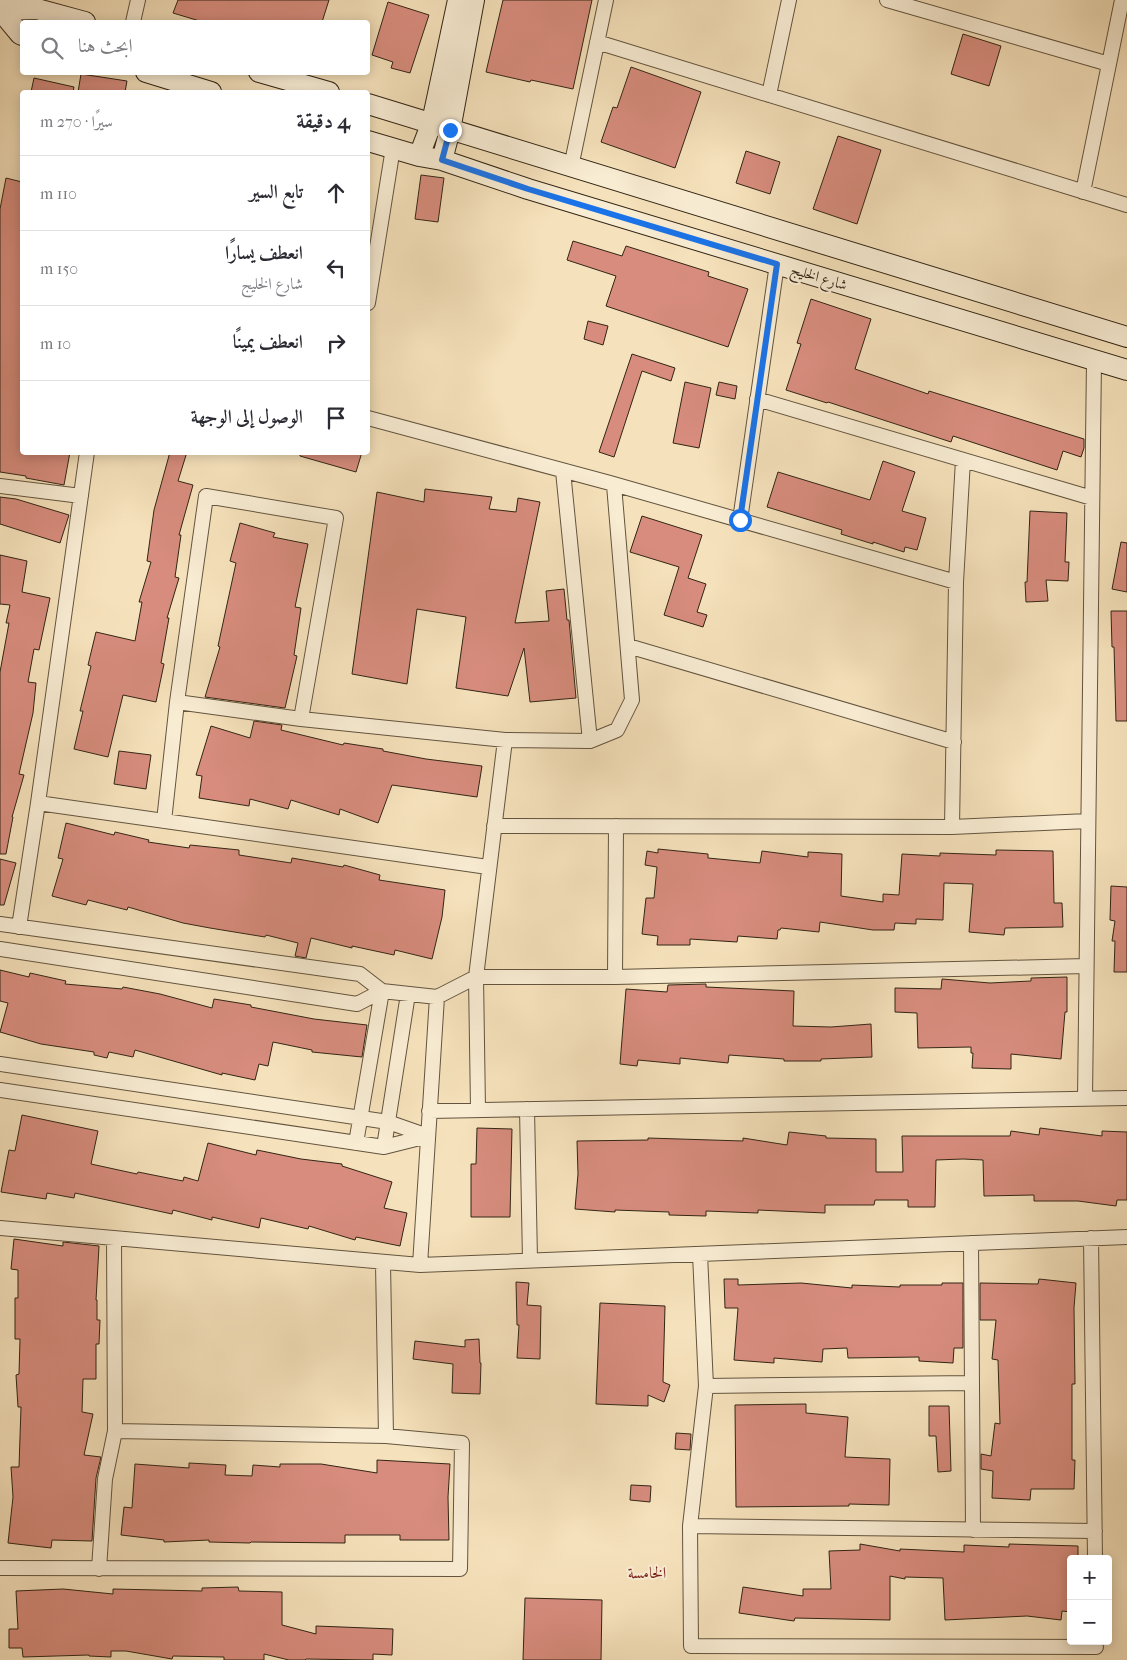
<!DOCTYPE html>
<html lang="ar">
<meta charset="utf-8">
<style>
:root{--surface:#fff;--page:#f7f7f7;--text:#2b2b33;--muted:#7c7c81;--line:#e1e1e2}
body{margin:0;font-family:"IM FELL French Canon",Amiri,serif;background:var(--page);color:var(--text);direction:rtl}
.controls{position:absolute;right:15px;bottom:15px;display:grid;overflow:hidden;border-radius:5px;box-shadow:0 2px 12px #0003}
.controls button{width:45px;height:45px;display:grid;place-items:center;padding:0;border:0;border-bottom:1px solid var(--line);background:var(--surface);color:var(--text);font:25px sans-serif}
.stop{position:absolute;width:15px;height:15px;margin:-11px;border:4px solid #1a73e8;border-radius:50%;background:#fff}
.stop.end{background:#1a73e8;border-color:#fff;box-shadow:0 1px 5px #0008}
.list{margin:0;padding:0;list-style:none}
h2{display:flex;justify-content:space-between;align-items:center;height:65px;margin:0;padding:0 20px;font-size:21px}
h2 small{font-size:16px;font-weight:400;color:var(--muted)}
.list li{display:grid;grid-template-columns:32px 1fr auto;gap:15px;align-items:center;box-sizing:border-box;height:75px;padding:0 20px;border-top:1px solid var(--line)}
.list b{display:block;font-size:19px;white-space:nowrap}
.list p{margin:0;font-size:16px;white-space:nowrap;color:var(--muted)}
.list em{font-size:16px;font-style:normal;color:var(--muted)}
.icon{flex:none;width:28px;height:28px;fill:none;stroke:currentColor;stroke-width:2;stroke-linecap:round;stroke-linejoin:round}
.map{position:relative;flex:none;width:1127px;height:1660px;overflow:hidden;direction:ltr}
.search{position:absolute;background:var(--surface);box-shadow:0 2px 12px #0003;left:20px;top:20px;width:350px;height:55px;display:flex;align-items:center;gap:12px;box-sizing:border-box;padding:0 18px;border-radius:5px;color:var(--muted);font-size:19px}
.panel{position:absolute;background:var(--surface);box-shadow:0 2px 12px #0003;left:20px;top:90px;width:350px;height:365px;border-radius:5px;direction:rtl}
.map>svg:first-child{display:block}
</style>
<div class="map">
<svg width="1127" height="1660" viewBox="0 0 1127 1660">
<rect width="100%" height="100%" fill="#f5e1bb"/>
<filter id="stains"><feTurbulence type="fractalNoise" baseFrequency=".004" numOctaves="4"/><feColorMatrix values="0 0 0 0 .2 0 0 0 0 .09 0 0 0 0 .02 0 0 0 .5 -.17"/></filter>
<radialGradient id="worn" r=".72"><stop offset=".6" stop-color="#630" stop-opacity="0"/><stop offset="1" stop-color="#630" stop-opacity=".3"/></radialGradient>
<path fill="#d78c7d" stroke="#322514" d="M178,0H329L322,22H203L173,13Z
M503,0H592L573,89L531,80L530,82L486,72Z
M388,2L429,15L410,73L391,68L393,62L372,55Z
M963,34L1001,46L989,86L951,74Z
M631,67L701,92L675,168L601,142L613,107L617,108Z
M81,74L127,81L125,92H78Z
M34,78L74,87L73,92H31Z
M838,136L881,150L857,224L813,209Z
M746,151L780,162L770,194L736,183Z
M421,175L444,178L438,222L415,219Z
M6,178L22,182V452H70L64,485L26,478V476L0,472V209Z
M573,241L622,256L626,246L709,272L708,276L748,289L728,347L606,306L616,276L567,260Z
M811,299L871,319L855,369L928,394L929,391L1084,439V448L1081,457L1063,451L1057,470L953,436L951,442L828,402L827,403L786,390L801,344L797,343Z
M588,321L608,326L603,345L584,339Z
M632,354L675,368L671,381L642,371L614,457L599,452Z
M685,382L711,388L699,448L673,443Z
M719,382L737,386L735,399L716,395Z
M170,452H187L178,481L193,485L179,535H181L175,577L179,578L167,618H169L161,663L164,664L156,702L123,695L108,757L74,749L83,711H80L91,666L88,665L96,632L135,641L142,602H139L151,562L147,561L154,510Z
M300,452H362L356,472L300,456Z
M883,461L915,472L902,511L926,518L917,550L905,547L904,552L873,542V544L841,534L842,530L767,507L778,472L870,500Z
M425,489L492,497L489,509L516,512L518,498L540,502L515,623L549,621L546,591L564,589L567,620H569L576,698L530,702L524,648L508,696L456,688L466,617L417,609L407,684L352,674L377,492L424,502Z
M0,497L16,499L69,515L60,543L0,524Z
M1030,511L1067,513L1065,562H1069L1068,581L1046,580L1048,601L1026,602L1025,582H1027Z
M642,516L702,535L688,578L706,584L697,612L707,615L703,627L664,615L679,567L630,552Z
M240,523L275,533L273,537L308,544L295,607L301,608L294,655L297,656L285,708L205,697L220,647L218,646L236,563L230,561Z
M1121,542L1127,543V592L1112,589Z
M0,555L27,561L22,592L50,598L39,650L34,649L28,682L36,683L33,713L19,774L24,775L12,817H13L6,854H0V672L9,623H6L10,605L0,604Z
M1111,611H1127V721H1116L1114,647H1112Z
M254,721L282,725L281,730L343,745L344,743L383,749V751L426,759L482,766L477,797L392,785L378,823L340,809L339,815L291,800L288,809L250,799L249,806L199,798L202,776L196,775L211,726L250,738Z
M119,751L151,755L146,789L114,784Z
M66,823L114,835L115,832L149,840L148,842L189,848L190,845L239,850V855L291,863L292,858L343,867L344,865L380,875L379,880L445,890L442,917L432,959L395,950L394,955L352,946V948L311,938L306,958L295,956L298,943L266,935L265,937L210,928L183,923L128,907L127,910L88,900L86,905L52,896L63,859L58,858Z
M658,849L708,854V858L760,863L762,851L808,857V852L842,854L841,896L883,902V894L899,895L902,854L940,856V853L996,855V850L1053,851L1054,903H1062L1063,927L1005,928L1004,935L969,932L973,884L944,883L943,920L916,919V924L895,923L894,930H873L820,922L819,932L781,928L780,930H778L777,939L738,936L737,942L690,939V945H657L658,936L642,934L646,898H654L657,867L645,865L647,851L658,853Z
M0,859L16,863L4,905H0Z
M1111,886L1127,887V972H1114L1115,941H1112L1115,921L1110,920Z
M0,970L29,977L30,973L66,981L65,984L122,989L123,987L160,994L212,1008L214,999L251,1005V1007L314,1019L367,1025L362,1057L312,1052V1050L273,1042L268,1066L259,1064L255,1080L222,1073V1075L135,1050L133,1057L109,1052L107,1058L94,1055V1052L41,1044L0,1032L8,1003L0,1001Z
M1067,977V1012H1065L1061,1059L1011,1054V1069L972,1068L973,1053H971V1047L918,1048L917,1013L895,1012V988L941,989L942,979L990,983L1031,981V978Z
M706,984V987L794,991L793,1026L831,1027L871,1024L872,1057L821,1059V1061H784V1059L729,1055L728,1063L680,1058V1064L638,1060L637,1066L620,1064L626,989L667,992L668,985Z
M22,1115L98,1131L91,1164L137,1174L138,1172L183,1181L184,1177L198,1181L208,1143L256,1155L257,1150L301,1159L342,1164V1166L392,1182L384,1208L407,1213L400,1246L356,1237L355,1240L309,1226L308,1229L261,1218L259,1228L212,1217V1220L173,1210L172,1214L75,1193L74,1198L47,1193L46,1199L1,1192L9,1150L15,1151Z
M477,1128L512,1129L510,1217H471V1164H476Z
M1040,1128L1102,1136V1131L1127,1132V1200H1117L1116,1206L1078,1201H1034V1195L984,1196L983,1160L963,1159L936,1160L935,1207H908V1200H875L874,1205H825V1213L758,1210V1213L706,1211V1216L669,1215V1212L615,1210V1212L575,1209L578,1174L577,1141L648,1140V1138L743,1141V1138L787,1145L789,1132L826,1136V1138L876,1139V1172H903L902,1136H1010L1011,1131L1039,1135Z
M14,1239L63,1246V1242L99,1246L96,1300H97V1320H100L99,1344H96V1379H83L82,1412L93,1414L84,1455L101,1457L96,1478L92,1541L52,1540L51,1548L8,1543L13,1497L11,1467H19L21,1407H18L16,1375L19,1374L20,1339H15V1298H18V1270L11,1269Z
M724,1279H738V1285L801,1283L852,1288V1285L900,1287V1285H942V1283H963V1348H954L953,1363L919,1361V1357L848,1358L847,1348L823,1349L822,1362L774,1358V1363L734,1360L738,1308H725Z
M1039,1279L1076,1283L1074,1308L1075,1384H1072V1460H1075L1074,1489H1031L1030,1500L992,1498L993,1471L981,1469V1454L991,1456L995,1423L1000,1424L998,1360L992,1359L996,1320H980V1283L1038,1284Z
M516,1282L529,1283L527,1305L541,1306L540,1359L517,1358L519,1325H517Z
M600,1303L665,1306L663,1382L670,1385L664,1402L648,1395V1406L596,1404Z
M479,1339L480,1363H481L480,1394L452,1393L453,1364L413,1359L415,1341L465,1347V1340Z
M806,1404V1413L848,1417L845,1457L890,1459L889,1505L849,1504V1506L736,1507L735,1405Z
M929,1406H949L951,1471L938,1472L936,1436H929Z
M676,1433L691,1434L690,1450L675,1449Z
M377,1460L450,1464L448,1497L449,1540H400V1535H345V1543L251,1542L250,1543L209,1542V1540L164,1542V1540L121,1535L124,1507L132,1508L135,1464L189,1468V1463L226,1465L225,1475L252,1476L253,1465L280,1467V1464H321L377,1473Z
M631,1485L651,1486L650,1502L630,1500Z
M860,1544L900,1551V1549L964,1552V1545L1009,1547V1544L1078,1546V1559H1071V1612L1062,1611L1061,1620L1027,1616L945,1620L943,1578L905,1577V1579L890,1576V1620L795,1618L794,1621L739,1613L743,1587L803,1596V1589H831L829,1551L860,1550Z
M238,1587L239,1591L282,1592V1625L316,1634V1626L393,1629L392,1655L373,1654V1660L306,1659L305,1660H289L264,1654V1660H224V1657L173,1656L172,1659L126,1651H111V1657L89,1656V1655L23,1657L22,1648H9V1629H18L16,1591L63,1589L113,1594V1589L202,1591V1588Z
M525,1598L602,1600L601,1660H523Z"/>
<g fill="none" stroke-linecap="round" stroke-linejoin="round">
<g stroke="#63543e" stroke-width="16">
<path id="street" d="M887,0L1109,64
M133,22L138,0
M597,42L1127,205
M769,95L789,0
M571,167L606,0
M1083,192L1122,0
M368,303L393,148
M757,399L1092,498
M368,418L610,483L956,582
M563,471L590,741
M0,486L81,496
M740,520L777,264
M628,646L954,742
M177,702L301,719L505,740L590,741L617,730L632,700L614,485
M38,803L488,867
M164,821L177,702L206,496L336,518L301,719
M494,826L952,827L1088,821
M952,827L956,582L963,460
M0,924L360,974L382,991L356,1143
M19,927L38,803L87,452
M0,949L357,1004L382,991L437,997L476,977H615L1086,966
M615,977L616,826
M0,1064L388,1122L428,1136
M0,1090L384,1147L428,1136
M1085,1099L1094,360
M478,1109L476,977L505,740
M527,1109L530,1260
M429,1111L1127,1098
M384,1147L408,994
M0,1228L420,1265L1127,1237
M1091,1238L1095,1559
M971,1243L973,1530
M700,1254L706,1386L972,1383
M383,1263L386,1436
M420,1265L437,997
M690,1526L706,1386
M1095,1531L690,1526L691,1646L1096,1647
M0,1568L460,1569L462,1443L386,1436L115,1431L114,1238
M99,1569L105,1479L115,1431"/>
</g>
<g stroke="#322514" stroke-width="22">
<path id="secondary" d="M0,10L37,9L85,22
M1,11L20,34L22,35
M146,72L211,92
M259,72L329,92
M368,104L1127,337
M368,141L419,156L442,160L528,189L1127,370
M419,156L432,122L458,0
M442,160L450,130L474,0"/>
</g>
<use href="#street" stroke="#f8ecd3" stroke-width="14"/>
<use href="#secondary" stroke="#f8ecd3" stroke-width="20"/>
</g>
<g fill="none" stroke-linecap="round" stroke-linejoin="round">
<path stroke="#1a73e8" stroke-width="6" d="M450,130L442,160L528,189L777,264L740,520"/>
</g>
<g text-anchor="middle" stroke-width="4" stroke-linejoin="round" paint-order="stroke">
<g font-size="15" fill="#322514" stroke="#f8ecd3">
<text transform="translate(819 277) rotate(17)" y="5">شارع الخليج</text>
</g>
<g font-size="16" fill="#7a1f14" stroke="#f8ecd3">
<text x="647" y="1578">الخامسة</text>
</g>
</g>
<rect width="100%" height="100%" filter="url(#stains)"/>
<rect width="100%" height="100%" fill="url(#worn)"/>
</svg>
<div class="controls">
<button>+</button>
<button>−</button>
</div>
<div class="stop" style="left:740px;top:520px"></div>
<div class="stop end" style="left:450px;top:130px"></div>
<div class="search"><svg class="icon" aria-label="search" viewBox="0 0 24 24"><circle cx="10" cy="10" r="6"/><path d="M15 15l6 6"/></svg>ابحث هنا</div>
<section class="panel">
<h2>4 دقيقة<small>سيرًا · 270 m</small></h2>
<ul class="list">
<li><svg class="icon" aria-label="ahead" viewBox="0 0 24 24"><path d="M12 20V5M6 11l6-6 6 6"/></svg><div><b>تابع السير</b></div><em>110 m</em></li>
<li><svg class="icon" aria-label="left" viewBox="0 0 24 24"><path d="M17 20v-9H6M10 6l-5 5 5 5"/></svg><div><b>انعطف يسارًا</b><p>شارع الخليج</p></div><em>150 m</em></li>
<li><svg class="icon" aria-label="right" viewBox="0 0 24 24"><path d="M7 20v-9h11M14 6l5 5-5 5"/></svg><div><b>انعطف يمينًا</b></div><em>10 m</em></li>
<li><svg class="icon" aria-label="arrive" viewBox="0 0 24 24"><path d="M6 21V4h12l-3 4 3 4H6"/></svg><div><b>الوصول إلى الوجهة</b></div></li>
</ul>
</section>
</div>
